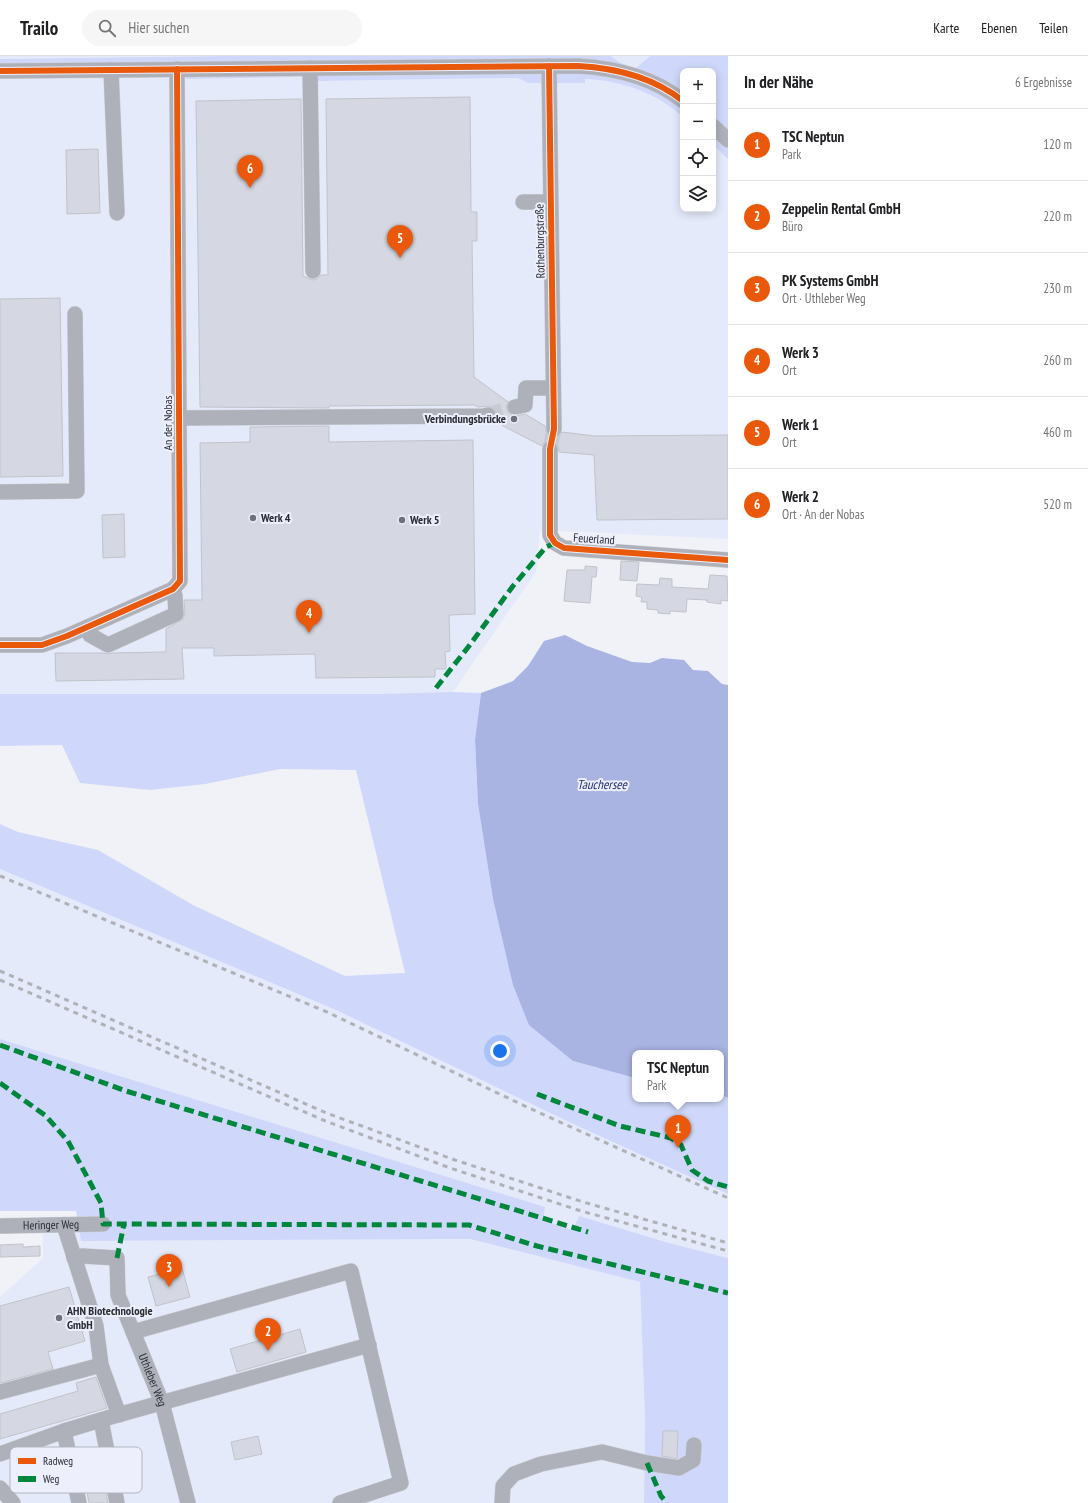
<!DOCTYPE html>
<html lang="de">
<meta charset="utf-8">
<style>
:root{--surface:#fff;--page:#f6f6f6;--text:#202124;--muted:#757577;--line:#e0e0e0;--accent:#ea580c}
body{margin:0;font-family:"PT Sans Narrow",sans-serif;background:var(--page);color:var(--text)}
.controls{position:absolute;right:12px;top:12px;display:grid;overflow:hidden;border-radius:8px;box-shadow:0 2px 10px #0003}
.controls button{width:36px;height:36px;display:grid;place-items:center;padding:0;border:0;border-bottom:1px solid var(--line);background:var(--surface);color:var(--text);font:20px sans-serif}
.you{position:absolute;left:500px;top:995px;width:14px;height:14px;margin:-10px;border:3px solid #fff;border-radius:50%;background:#1a73e8;box-shadow:0 0 0 6px #1a73e833}
.badge{display:grid;place-items:center;width:26px;height:26px;border-radius:50%;background:var(--accent);color:#fff;font-size:13px;font-weight:700}
.pin{position:absolute;translate:-50% -33px;filter:drop-shadow(0 1px 2px #0008)}
.pin::after{content:'';position:absolute;top:21px;width:14px;height:12px;background:inherit;clip-path:polygon(0 0,100% 0,50% 100%)}
.popup{position:absolute;left:632px;top:994px;width:92px;height:52px;box-sizing:border-box;display:grid;place-content:center;border-radius:8px;background:var(--surface);filter:drop-shadow(0 1px 3px #0005);font-size:13px;white-space:nowrap;color:var(--muted)}
.popup b{font-size:15px;color:var(--text)}
.popup::after{content:'';position:absolute;left:50%;top:100%;margin-left:-8px;border:8px solid transparent;border-top-color:var(--surface)}
.list{margin:0;padding:0;list-style:none}
h2{display:flex;justify-content:space-between;align-items:center;height:52px;margin:0;padding:0 16px;font-size:17px}
h2 small{font-size:13px;font-weight:400;color:var(--muted)}
.list li{display:grid;grid-template-columns:26px 1fr auto;gap:12px;align-items:center;box-sizing:border-box;height:72px;padding:0 16px;border-top:1px solid var(--line)}
.list b{display:block;font-size:15px;white-space:nowrap}
.list p{margin:0;font-size:13px;white-space:nowrap;color:var(--muted)}
.list em{font-size:13px;font-style:normal;color:var(--muted)}
.icon{flex:none;width:22px;height:22px;fill:none;stroke:currentColor;stroke-width:2;stroke-linecap:round;stroke-linejoin:round}
.map{position:relative;flex:none;width:728px;height:1447px;overflow:hidden}
header{display:flex;align-items:center;gap:24px;box-sizing:border-box;height:56px;padding:0 20px;background:var(--surface);border-bottom:1px solid var(--line)}
header strong{font-size:19px}
nav{display:flex;gap:22px;margin-inline-start:auto;font-size:14px}
.search{width:280px;height:36px;background:var(--page);display:flex;align-items:center;gap:10px;box-sizing:border-box;padding:0 14px;border-radius:22px;color:var(--muted);font-size:15px}
main{display:flex}
aside{flex:1;background:var(--surface)}
.map>svg:first-child{display:block}
</style>
<header>
<strong>Trailo</strong>
<div class="search"><svg class="icon" aria-label="search" viewBox="0 0 24 24"><circle cx="10" cy="10" r="6"/><path d="M15 15l6 6"/></svg>Hier suchen</div>
<nav><a>Karte</a><a>Ebenen</a><a>Teilen</a></nav>
</header>
<main>
<div class="map">
<svg width="728" height="1447" viewBox="0 0 728 1447">
<rect width="100%" height="100%" fill="#f0f2f8"/>
<path fill="#e5eafb" d="M0,0H200L0,3Z
M611,0H650L636,13L619,6Z
M186,19V22L300,21L320,25L518,22L528,27H585V23H603L641,34L673,52L683,61V153H713V89L728,103V483L540,474L536,516L453,636L376,638H0V22Z
M0,813L336,954L573,1068L728,1138V1202L669,1187L578,1161L572,1174L543,1164L544,1151L0,983Z
M79,1175L81,1185L470,1183L640,1226L645,1363L644,1447H0V1241L43,1202V1178Z"/>
<path fill="#cfd8fa" d="M220,0H611L619,6L635,13L650,0H728V103L713,89V15H683V61C657,37 620,24 585,23V27H528L518,22L320,25L300,21L186,23V19L0,22V3Z
M453,636L481,637L475,684L478,748L493,843L573,1005L635,1022V1043H721V1039L728,1042V1138L573,1068L336,954L0,813V768L18,776L98,794L193,849L345,920L405,917L356,714L280,713L205,728L150,734L80,727L62,689L0,690V638H376Z
M0,983L545,1151L543,1164L572,1174L579,1160L669,1187L728,1202V1447H644L645,1363L640,1226L470,1183L81,1185L76,1155H0Z"/>
<path fill="#a9b4e3" d="M565,579L587,590L632,606L650,607L662,602L684,604L693,614L708,615L722,628L728,629V1042L721,1039V997H635V1022L573,1005L529,969L513,929L493,843L478,748L475,684L481,637L513,625L528,610L544,585Z"/>
<path fill="#d5d8e2" stroke="#c1c3c9" d="M470,41L471,156H477V185H472L474,321L508,346L506,352L509,357L516,360L525,358L545,370L547,378L554,382L559,380L562,376L595,380L728,379V463L597,464L594,399L559,396L558,388L550,384L545,385L542,390L505,371L495,364L497,357L494,353L490,350L478,351L474,349L329,350V352L200,351L196,45L301,43L303,220L313,224L317,223L321,219H328L326,43Z
M98,93L100,157L67,158L66,94Z
M60,242L63,420L0,421V243Z
M329,370V386L473,384L475,558L449,559L450,595L445,596L446,613H435V621L316,622L315,598L214,600V592H182L184,623L56,625L55,597H103L108,598L113,597L166,596V573L183,563L185,558L184,544H202L200,387L250,386V371Z
M124,458L125,501L103,502L102,459Z
M621,505L639,506L637,525L620,524Z
M585,510L597,511L596,521H592L590,547L564,545L567,514H585Z
M710,519L727,520L728,545L721,544V548L707,546V544L687,543L686,556L670,555V558L658,557V554L647,553V546H641L642,541L636,540L637,528L659,529L660,522L672,523V531L708,533Z
M23,1188V1191L40,1190V1200L0,1201V1189Z
M182,1212L190,1241L156,1250L148,1221Z
M69,1231L85,1285L48,1296L53,1313L0,1327V1250Z
M300,1273L306,1296L237,1316L230,1293Z
M96,1321L107,1352L0,1383V1358L78,1335L76,1327Z
M663,1375H678L677,1403L662,1400Z
M258,1380L262,1398L235,1404L231,1386Z
M99,1403L108,1447H89L81,1406Z"/>
<g fill="none" stroke-linecap="round" stroke-linejoin="round">
<path stroke="#c8cad1" stroke-width="15" stroke-dasharray="15 8" stroke-linecap="butt" d="M488,359L515,351
M550,393L554,373"/>
<g stroke="#cdcfd4" stroke-width="16">
<g id="minor">
<path d="M549,10L554,373"/>
<path d="M310,12L313,215"/>
<path d="M111,14L117,157"/>
<path d="M0,15L578,10C616,12 653,21 683,45"/>
<path d="M713,70L728,84"/>
<path d="M523,146H550"/>
<path d="M515,351L525,349L526,332H553"/>
<path d="M179,362L483,360L488,359"/>
<path d="M550,393V479L555,487L564,492L728,504"/>
<path d="M0,436L77,435L75,258"/>
<path d="M90,579L108,589L176,558L175,540L173,533"/>
<path d="M0,589H42L67,580L173,533L180,525L177,13"/>
<path d="M64,1169L96,1270L101,1309L119,1359"/>
<path id="s1" d="M0,1170L103,1168"/>
<path id="s2" d="M74,1202L82,1200L117,1202L118,1239L162,1347L188,1447"/>
<path d="M133,1276L351,1215L401,1427L340,1447"/>
<path d="M0,1336L101,1309"/>
<path d="M101,1364L117,1447"/>
<path d="M64,1375L79,1447"/>
<path d="M0,1398L64,1375L114,1360L369,1289"/>
<path d="M0,1432L13,1447"/>
<path d="M502,1447L503,1430L514,1418L541,1408L602,1396L647,1407L679,1412L693,1404L694,1389"/>
</g>
</g>
<use href="#minor" stroke="#aeb1ba" stroke-width="15"/>
<path stroke="#afb1b7" stroke-width="3" stroke-dasharray="5 5" stroke-linecap="butt" d="M0,820L327,956L529,1052L728,1142
M0,915L329,1058L455,1104L583,1146L728,1187
M0,924L323,1064L450,1112L581,1155L728,1195"/>
<path stroke="#00873e" stroke-width="5" stroke-dasharray="10 5" stroke-linecap="butt" d="M436,632L469,590L513,530L546,491L555,487
M0,989L126,1035L588,1176
M0,1027L46,1060L68,1085L101,1147L103,1168L469,1169L537,1190L728,1237
M537,1038L620,1070L671,1082L681,1089L692,1114L708,1125L728,1131
M117,1202L124,1168
M647,1407L661,1440L667,1447"/>
<g stroke="#edf0fc" stroke-width="8">
<path id="cycleway" d="M549,10L554,373L550,393V479L555,487L564,492L728,504
M0,15L578,10C616,12 653,21 683,45
M0,589H42L67,580L173,533L180,525L177,13"/>
</g>
<use href="#cycleway" stroke="#e8590c" stroke-width="6"/>
</g>
<g fill="#6f7178" stroke="#edf0fc" stroke-width="1.5">
<circle cx="514" cy="363" r="4"/>
<circle cx="253" cy="462" r="4"/>
<circle cx="402" cy="464" r="4"/>
<circle cx="59" cy="1262" r="4"/>
</g>
<g text-anchor="middle" stroke-width="4" stroke-linejoin="round" paint-order="stroke">
<g font-size="12" fill="#2a2c33" stroke="#edf0fc">
<text transform="translate(540 185) rotate(-91)" y="4">Rothenburgstraße</text>
<text transform="translate(168 367) rotate(-90)" y="4">An der Nobas</text>
<text transform="translate(594 483) rotate(4)" y="4">Feuerland</text>
<text dy="4" stroke="none"><textPath href="#s1" startOffset="51">Heringer Weg</textPath></text>
<text dy="4" stroke="none"><textPath href="#s2" startOffset="172">Uthleber Weg</textPath></text>
</g>
<g font-size="12" font-weight="bold" fill="#2a2c33" stroke="#edf0fc" text-anchor="start">
<text x="506" y="367" text-anchor="end">Verbindungsbrücke</text>
<text x="261" y="466">Werk 4</text>
<text x="410" y="468">Werk 5</text>
<text x="67" y="1259">AHN Biotechnologie<tspan x="67" dy="14">GmbH</tspan></text>
</g>
<g font-size="13" font-style="italic" fill="#252d77" stroke="#edf0fc">
<text x="602" y="733">Tauchersee</text>
</g>
</g>
<rect x="10" y="1391" width="132" height="46" rx="6" fill="#edf0fc" stroke="#b2b5c0" stroke-width="1"/>
<rect x="18" y="1402" width="18" height="6" fill="#e8590c"/>
<rect x="18" y="1420" width="18" height="6" fill="#00873e"/>
<g font-size="11" fill="#2a2c33">
<text x="43" y="1409">Radweg</text>
<text x="43" y="1427">Weg</text>
</g>
</svg>
<div class="controls">
<button>+</button>
<button>−</button>
<button><svg class="icon" aria-label="locate" viewBox="0 0 24 24"><circle cx="12" cy="12" r="6"/><path d="M12 2v4M12 18v4M2 12h4M18 12h4"/></svg></button>
<button><svg class="icon" aria-label="layers" viewBox="0 0 24 24"><path d="M12 4l9 5-9 5-9-5zM3 14l9 5 9-5"/></svg></button>
</div>
<div class="you"></div>
<div class="pin badge" style="left:678px;top:1092px">1</div>
<div class="popup"><b>TSC Neptun</b>Park</div>
<div class="pin badge" style="left:268px;top:1295px">2</div>
<div class="pin badge" style="left:169px;top:1231px">3</div>
<div class="pin badge" style="left:309px;top:577px">4</div>
<div class="pin badge" style="left:400px;top:202px">5</div>
<div class="pin badge" style="left:250px;top:132px">6</div>
</div>
<aside>
<h2>In der Nähe<small>6 Ergebnisse</small></h2>
<ul class="list">
<li><span class="badge">1</span><div><b>TSC Neptun</b><p>Park</p></div><em>120 m</em></li>
<li><span class="badge">2</span><div><b>Zeppelin Rental GmbH</b><p>Büro</p></div><em>220 m</em></li>
<li><span class="badge">3</span><div><b>PK Systems GmbH</b><p>Ort · Uthleber Weg</p></div><em>230 m</em></li>
<li><span class="badge">4</span><div><b>Werk 3</b><p>Ort</p></div><em>260 m</em></li>
<li><span class="badge">5</span><div><b>Werk 1</b><p>Ort</p></div><em>460 m</em></li>
<li><span class="badge">6</span><div><b>Werk 2</b><p>Ort · An der Nobas</p></div><em>520 m</em></li>
</ul>
</aside>
</main>
